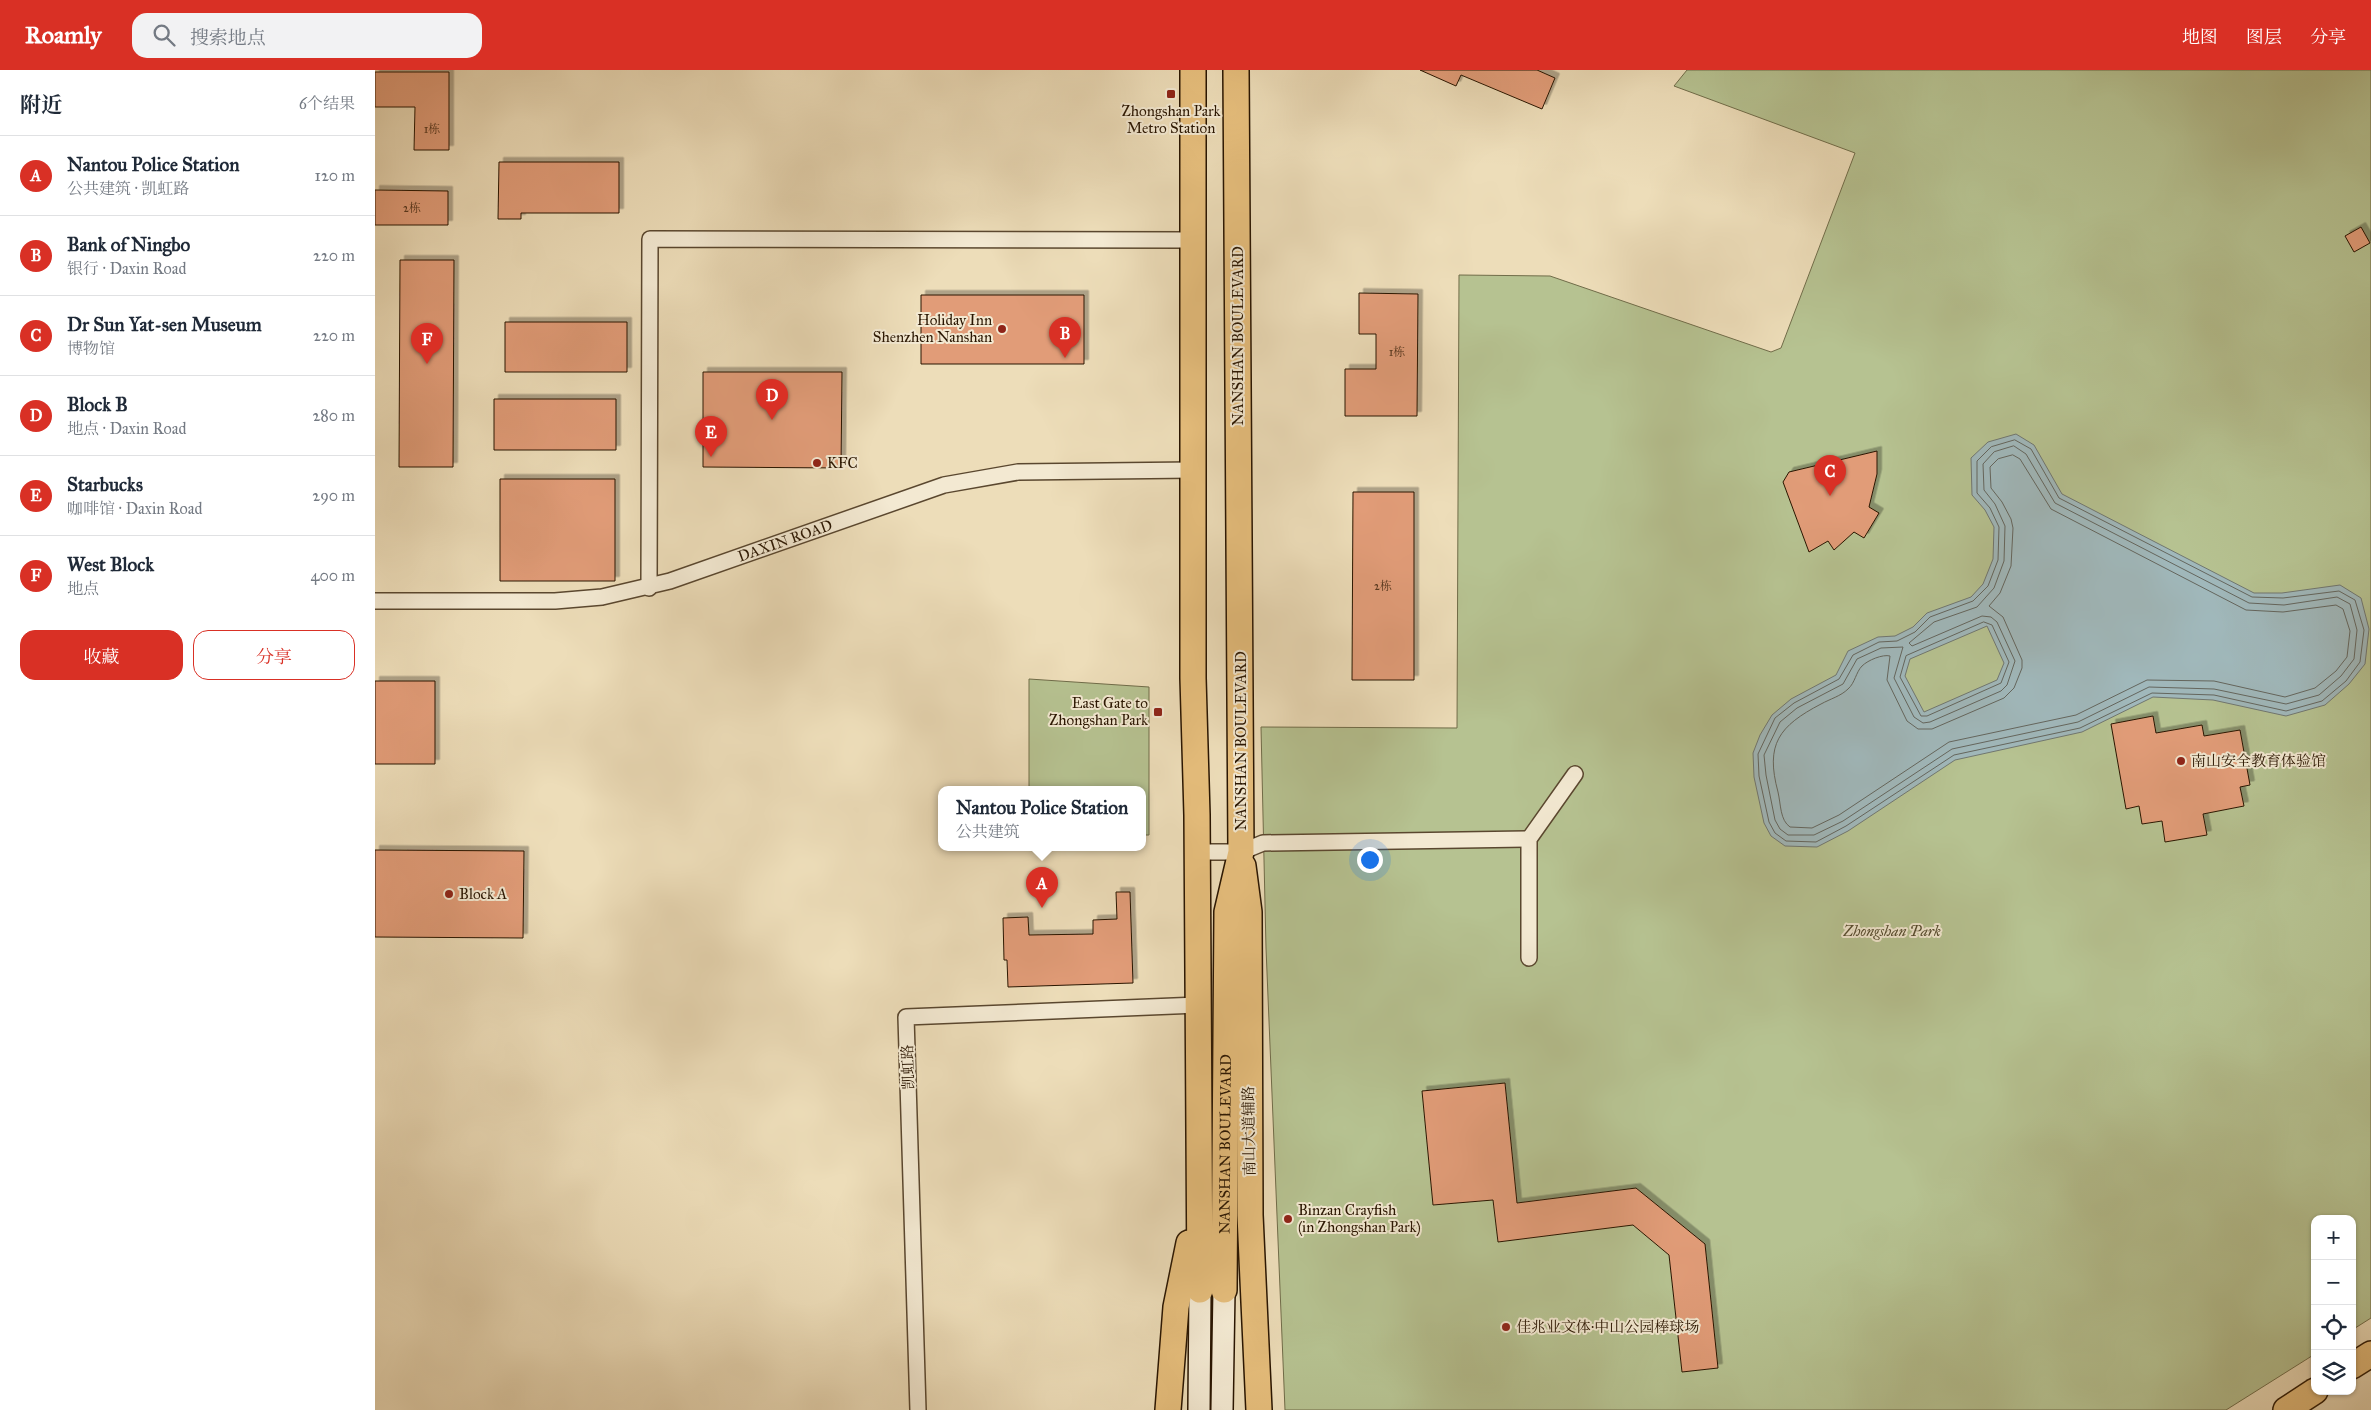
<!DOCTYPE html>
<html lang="zh">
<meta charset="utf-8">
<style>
:root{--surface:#fff;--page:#f2f2f3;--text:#1f2937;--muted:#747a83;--line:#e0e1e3;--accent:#d93025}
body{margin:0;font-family:"IM FELL Great Primer","Noto Serif SC",serif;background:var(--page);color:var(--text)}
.controls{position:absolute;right:15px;bottom:15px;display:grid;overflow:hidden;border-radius:10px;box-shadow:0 1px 4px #0004}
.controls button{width:45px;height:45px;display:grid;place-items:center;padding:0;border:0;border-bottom:1px solid var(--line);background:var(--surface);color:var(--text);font:25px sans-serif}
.you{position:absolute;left:994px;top:789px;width:18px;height:18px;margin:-12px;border:4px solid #fff;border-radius:50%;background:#1a73e8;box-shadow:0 0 0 8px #1a73e833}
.badge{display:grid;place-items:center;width:32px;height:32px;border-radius:50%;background:var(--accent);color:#fff;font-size:16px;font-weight:700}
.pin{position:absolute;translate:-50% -41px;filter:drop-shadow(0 1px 2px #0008)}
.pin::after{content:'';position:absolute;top:26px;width:18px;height:15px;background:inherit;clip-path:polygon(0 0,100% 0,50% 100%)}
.popup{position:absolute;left:563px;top:716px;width:208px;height:65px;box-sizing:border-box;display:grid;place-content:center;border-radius:10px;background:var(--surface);filter:drop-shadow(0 1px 4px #0005);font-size:16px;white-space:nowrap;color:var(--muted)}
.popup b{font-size:19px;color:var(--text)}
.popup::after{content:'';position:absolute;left:50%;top:100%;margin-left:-10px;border:10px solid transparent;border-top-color:var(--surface)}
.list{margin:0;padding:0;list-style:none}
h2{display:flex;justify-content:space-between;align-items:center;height:65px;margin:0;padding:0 20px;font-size:21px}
h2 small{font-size:16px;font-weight:400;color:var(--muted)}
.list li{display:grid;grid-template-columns:32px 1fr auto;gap:15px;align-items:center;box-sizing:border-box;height:80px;padding:0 20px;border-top:1px solid var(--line)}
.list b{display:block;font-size:19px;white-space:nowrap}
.list p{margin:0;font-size:16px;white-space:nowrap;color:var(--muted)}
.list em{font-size:16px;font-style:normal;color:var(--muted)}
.actions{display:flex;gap:10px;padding:15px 20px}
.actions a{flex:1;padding:11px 0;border:1px solid var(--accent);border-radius:15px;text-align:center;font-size:18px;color:var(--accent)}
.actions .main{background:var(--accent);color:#fff}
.icon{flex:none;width:28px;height:28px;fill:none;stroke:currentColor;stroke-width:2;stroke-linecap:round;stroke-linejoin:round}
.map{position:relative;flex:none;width:1996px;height:1340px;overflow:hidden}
header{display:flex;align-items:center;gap:30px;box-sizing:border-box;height:70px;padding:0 25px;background:var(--accent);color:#fff}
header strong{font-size:24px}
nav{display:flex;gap:28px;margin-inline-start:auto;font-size:18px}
.search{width:350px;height:45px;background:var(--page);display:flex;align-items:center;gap:12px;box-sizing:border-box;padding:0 18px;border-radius:15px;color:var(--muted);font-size:19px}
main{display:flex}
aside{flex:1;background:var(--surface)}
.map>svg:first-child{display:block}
</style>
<header>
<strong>Roamly</strong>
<div class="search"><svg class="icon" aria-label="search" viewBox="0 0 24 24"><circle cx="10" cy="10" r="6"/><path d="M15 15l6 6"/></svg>搜索地点</div>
<nav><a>地图</a><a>图层</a><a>分享</a></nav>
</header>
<main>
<aside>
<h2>附近<small>6个结果</small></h2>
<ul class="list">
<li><span class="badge">A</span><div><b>Nantou Police Station</b><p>公共建筑 · 凯虹路</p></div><em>120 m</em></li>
<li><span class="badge">B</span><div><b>Bank of Ningbo</b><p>银行 · Daxin Road</p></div><em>220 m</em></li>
<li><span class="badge">C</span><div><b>Dr Sun Yat-sen Museum</b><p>博物馆</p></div><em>220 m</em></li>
<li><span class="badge">D</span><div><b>Block B</b><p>地点 · Daxin Road</p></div><em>280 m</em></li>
<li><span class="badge">E</span><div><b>Starbucks</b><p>咖啡馆 · Daxin Road</p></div><em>290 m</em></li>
<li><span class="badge">F</span><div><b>West Block</b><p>地点</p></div><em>400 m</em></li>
</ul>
<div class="actions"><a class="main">收藏</a><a>分享</a></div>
</aside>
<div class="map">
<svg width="1996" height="1340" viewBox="0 0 1996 1340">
<defs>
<filter id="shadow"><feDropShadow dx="4.5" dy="-4.5" stdDeviation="0" flood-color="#0004"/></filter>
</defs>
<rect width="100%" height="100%" fill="#edddb9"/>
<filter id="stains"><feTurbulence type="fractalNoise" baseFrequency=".004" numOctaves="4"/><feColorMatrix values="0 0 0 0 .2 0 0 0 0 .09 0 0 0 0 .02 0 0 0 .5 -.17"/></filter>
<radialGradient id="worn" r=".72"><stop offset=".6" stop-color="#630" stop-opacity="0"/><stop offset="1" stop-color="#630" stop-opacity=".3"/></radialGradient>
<path fill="#b6c291" stroke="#706c49" d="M1312,0H1996V1248L1977,1260V1149H1940V1284L1851,1340H910L891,878L886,657L1082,658L1084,205L1175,206L1396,282L1406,278L1480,83L1299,16Z
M654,609L774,617V765H767V719H654Z"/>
<path fill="#a0b8bb" stroke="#707771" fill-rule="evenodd" d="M1641,364L1659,375L1687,424L1879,523H1907L1965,515L1986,528L1994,559L1990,594L1974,614L1950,635L1911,646L1838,630L1778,627L1707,662L1580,690L1473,761L1442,777L1410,776L1396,766L1389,753L1379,707L1378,683L1385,665L1397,645L1416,629L1461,605L1473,581L1503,567L1520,566L1538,557L1552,543L1596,527L1608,514L1618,489L1619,457L1610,440L1597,425L1596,388L1613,372ZM1612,556L1629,593L1622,610L1549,642L1530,606L1535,589Z"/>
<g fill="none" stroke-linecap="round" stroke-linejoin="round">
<path stroke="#64665e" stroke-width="1" d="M1640,370L1656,379L1684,428L1877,527L1908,528L1964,521L1980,530L1989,560L1985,592L1971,611L1947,631L1911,641L1839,625L1777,623L1705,658L1579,685L1471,756L1441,772L1411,771L1400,763L1394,752L1384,706L1383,684L1400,648L1419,633L1464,609L1478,585L1504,572L1522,571L1540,562L1555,547L1598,531L1613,516L1623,490L1624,457L1615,438L1602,423V391L1616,377Z
M1639,376L1651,384L1680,433L1874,533L1909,535L1962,527L1975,534L1982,560L1979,589L1966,606L1944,625L1911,634L1839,619L1774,617L1703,652L1577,679L1468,751L1439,765H1413L1405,759L1400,750L1391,705L1389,685L1405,652L1422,638L1468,614L1482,589L1506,578L1528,577L1519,608L1539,647L1548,653L1555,652L1626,621L1632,615L1640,591L1622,552L1616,547L1607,546L1537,576L1534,573L1559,552L1602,537L1619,518L1629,491L1630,456L1620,434L1609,420L1608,394L1619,382Z
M1638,385L1645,389L1676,439L1871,540L1908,542L1961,535L1968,539L1975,561L1972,587L1961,601L1940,618L1910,627L1839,611L1772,610L1701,645L1574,672L1464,745L1437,758L1415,757C1405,750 1406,735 1403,722C1390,674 1404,656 1446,634C1455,629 1466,626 1473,619C1480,613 1481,602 1487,596C1493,590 1508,584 1515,586L1512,610L1532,651L1543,659H1557L1629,628L1639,618L1647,598V590L1628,547L1614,536L1625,523L1636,496L1638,458L1636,449L1627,432L1616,418L1615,397L1623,389Z
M1609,552L1617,555L1634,592L1626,613L1552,646H1546L1525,607L1531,586Z"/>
</g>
<path fill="#e19c78" stroke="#291501" filter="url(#shadow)" d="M1045,0H1162L1180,8L1167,39L1086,5L1081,16Z
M0,2H74V80H39L40,37H0Z
M124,92H244V143H146V149H123Z
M0,120L73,121V155H0Z
M1986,157L1995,173L1979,182L1970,166Z
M25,190H79L78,397H24Z
M984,223L1043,224L1042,346H970V299H1001V264H984Z
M546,225H709V294H546Z
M130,252H252V302H130Z
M328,302H467L466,398L328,397Z
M119,329H241V380H119Z
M1502,381V404L1494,437L1504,443L1489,468L1479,462L1459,480L1453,471L1434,482L1408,412L1414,402Z
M125,409H240V511H125Z
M978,422H1039V610H977Z
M0,611H60V694H0Z
M1778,646L1781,663L1827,655L1829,666L1865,660L1875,715L1865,717L1869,736L1828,744L1832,765L1790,772L1787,751L1767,754L1764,736L1751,739L1736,654Z
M0,780L149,781L148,868L0,867Z
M741,822H755L758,913L633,917L632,890H629L628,848L653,847L654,865L718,864V850L742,849Z
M1130,1013L1142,1133L1261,1118L1330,1174L1343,1298L1307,1302L1294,1185L1258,1155L1123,1172L1118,1130L1058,1135L1047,1021Z"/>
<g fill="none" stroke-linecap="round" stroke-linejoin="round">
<g stroke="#5a472f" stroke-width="18">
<g id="street">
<path d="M274,518L275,169L818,170"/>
<path id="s1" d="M0,531H180L227,527L295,511L569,415L643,402L818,400"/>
<path d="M822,782H866L888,773L1154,769"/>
<path d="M1154,888V769L1200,704"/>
<path d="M543,1340L531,947L823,935"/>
</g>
</g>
<g stroke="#291501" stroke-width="24">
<path id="secondary" d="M824,1340L825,1220
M847,1340L849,1220"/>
</g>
<g stroke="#291501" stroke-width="28">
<g id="primary">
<path d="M818,0V608L822,745L825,1220"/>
<path d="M868,796L874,842L875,1145L884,1340"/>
<path id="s2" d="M849,1220L852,842L866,782L861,0"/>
<path d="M1977,1296L1996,1284"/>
<path d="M793,1340L801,1237L814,1173"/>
<path d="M1911,1340L1940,1321"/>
</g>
</g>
<use href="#street" stroke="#f3e9d2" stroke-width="15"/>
<use href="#secondary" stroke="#f3e9d2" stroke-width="21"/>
<use href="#primary" stroke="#e6be7c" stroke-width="25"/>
</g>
<g fill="#8f2418" stroke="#f3e9d2" stroke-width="2">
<rect x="791" y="19" width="10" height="10" rx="2.5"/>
<circle cx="627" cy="259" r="5"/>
<circle cx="442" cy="393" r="5"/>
<rect x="778" y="637" width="10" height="10" rx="2.5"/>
<circle cx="1806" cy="691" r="5"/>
<circle cx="74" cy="824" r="5"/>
<circle cx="913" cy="1149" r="5"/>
<circle cx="1131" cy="1257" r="5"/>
</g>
<g text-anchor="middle" stroke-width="4" stroke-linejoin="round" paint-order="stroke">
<g font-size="12" fill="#57371f">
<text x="57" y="63">1栋</text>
<text x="37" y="142">2栋</text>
<text x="1022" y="286">1栋</text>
<text x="1008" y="520">2栋</text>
</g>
<g font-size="15" fill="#291501" stroke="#f3e9d2" text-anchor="start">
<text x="796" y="46" text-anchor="middle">Zhongshan Park<tspan x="796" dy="17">Metro Station</tspan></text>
<text x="617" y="255" text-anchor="end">Holiday Inn<tspan x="617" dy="17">Shenzhen Nanshan</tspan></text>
<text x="452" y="398">KFC</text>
<text x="773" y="638" text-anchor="end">East Gate to<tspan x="773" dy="17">Zhongshan Park</tspan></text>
<text x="1816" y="696">南山安全教育体验馆</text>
<text x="84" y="829">Block A</text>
<text x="923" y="1145">Binzan Crayfish<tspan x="923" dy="17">(in Zhongshan Park)</tspan></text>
<text x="1141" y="1262">佳兆业文体·中山公园棒球场</text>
</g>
<g font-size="15" fill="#291501" stroke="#f3e9d2">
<text transform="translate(863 266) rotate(-90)" y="5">NANSHAN BOULEVARD</text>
<text dy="5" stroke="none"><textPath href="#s1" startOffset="419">DAXIN ROAD</textPath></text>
<text transform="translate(866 671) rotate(-90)" y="5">NANSHAN BOULEVARD</text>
<text transform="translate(533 997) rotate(-92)" y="5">凯虹路</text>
<text transform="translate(874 1061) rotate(-91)" y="5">南山大道辅路</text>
<text dy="5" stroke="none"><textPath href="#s2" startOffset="146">NANSHAN BOULEVARD</textPath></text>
</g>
<g font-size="15" font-style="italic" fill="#53492c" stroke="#f3e9d2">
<text x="1517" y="866">Zhongshan Park</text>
</g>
</g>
<rect width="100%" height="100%" filter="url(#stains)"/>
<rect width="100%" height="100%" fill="url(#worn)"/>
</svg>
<div class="controls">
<button>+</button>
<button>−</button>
<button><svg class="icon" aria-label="locate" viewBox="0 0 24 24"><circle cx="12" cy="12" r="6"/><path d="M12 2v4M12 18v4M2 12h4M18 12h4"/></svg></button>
<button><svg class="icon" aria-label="layers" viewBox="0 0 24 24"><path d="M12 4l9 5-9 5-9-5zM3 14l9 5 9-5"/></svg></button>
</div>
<div class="you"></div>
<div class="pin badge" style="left:667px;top:838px">A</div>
<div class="popup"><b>Nantou Police Station</b>公共建筑</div>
<div class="pin badge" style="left:690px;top:288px">B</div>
<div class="pin badge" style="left:1455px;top:426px">C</div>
<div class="pin badge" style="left:397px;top:350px">D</div>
<div class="pin badge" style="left:336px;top:387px">E</div>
<div class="pin badge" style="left:52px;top:294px">F</div>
</div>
</main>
